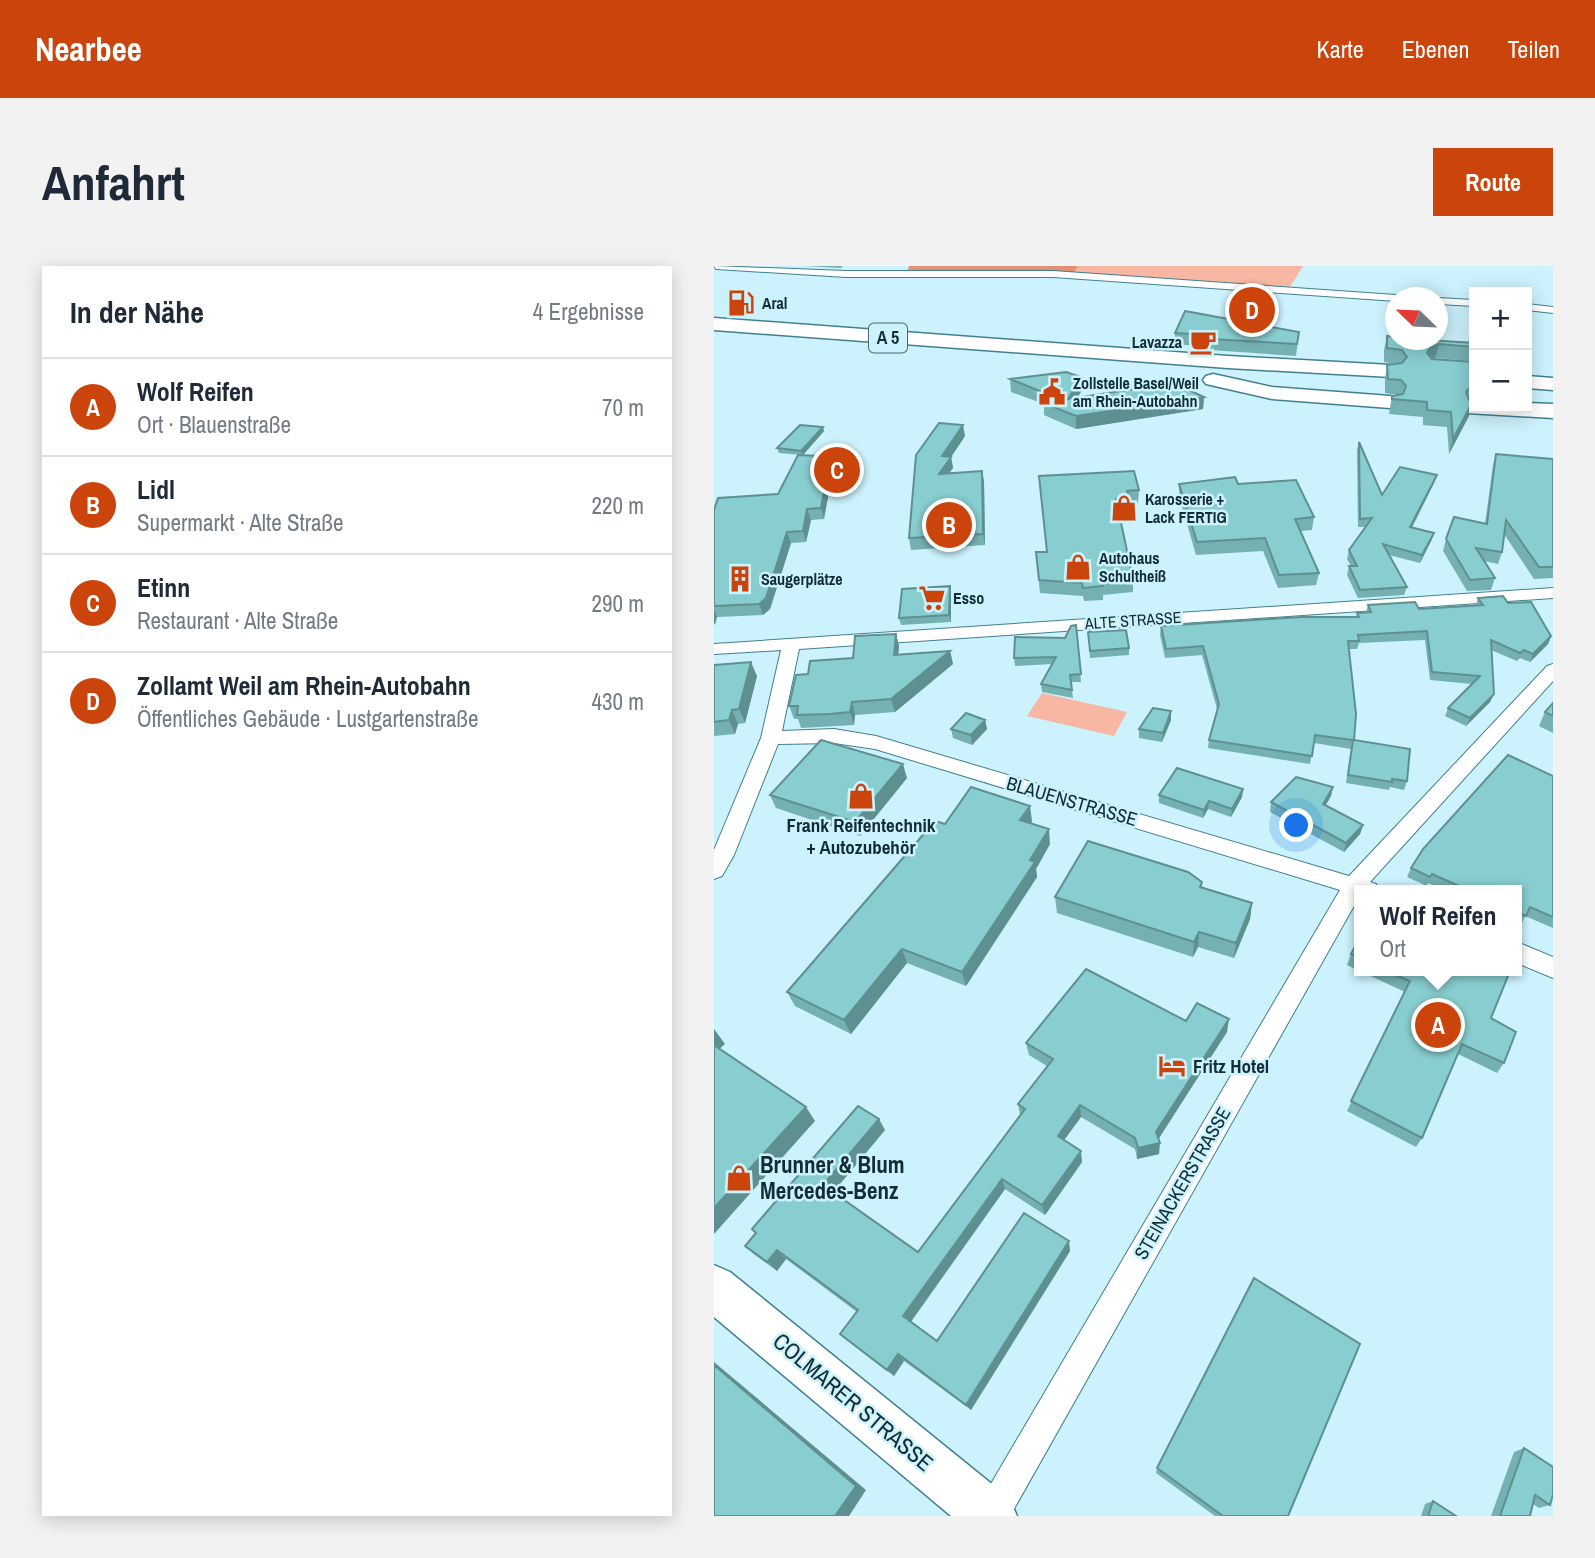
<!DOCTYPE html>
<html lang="de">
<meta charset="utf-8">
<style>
:root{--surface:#fff;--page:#f2f2f3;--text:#1f2937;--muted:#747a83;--line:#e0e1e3;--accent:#ca440b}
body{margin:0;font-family:"Archivo Narrow",sans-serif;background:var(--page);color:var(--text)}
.controls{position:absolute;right:21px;top:21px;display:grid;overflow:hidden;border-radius:0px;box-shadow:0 4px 18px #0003}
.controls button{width:63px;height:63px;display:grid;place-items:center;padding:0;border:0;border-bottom:2px solid var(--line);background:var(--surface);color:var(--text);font:35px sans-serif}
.compass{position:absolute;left:671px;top:21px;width:63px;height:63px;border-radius:50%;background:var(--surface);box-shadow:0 4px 18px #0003;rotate:293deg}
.you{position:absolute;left:583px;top:560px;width:24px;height:24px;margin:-18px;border:5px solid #fff;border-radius:50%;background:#1a73e8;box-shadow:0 0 0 10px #1a73e833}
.badge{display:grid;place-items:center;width:46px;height:46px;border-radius:50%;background:var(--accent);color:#fff;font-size:23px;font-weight:700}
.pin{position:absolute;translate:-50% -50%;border:4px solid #fff;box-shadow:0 2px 7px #0006}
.popup{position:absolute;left:640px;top:619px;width:168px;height:91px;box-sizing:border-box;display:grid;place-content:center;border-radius:0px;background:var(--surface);filter:drop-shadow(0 2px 5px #0005);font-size:23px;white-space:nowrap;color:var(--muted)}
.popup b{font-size:26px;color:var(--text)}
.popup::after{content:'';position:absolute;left:50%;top:100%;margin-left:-14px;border:14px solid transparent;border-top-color:var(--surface)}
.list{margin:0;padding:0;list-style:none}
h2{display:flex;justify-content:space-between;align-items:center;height:91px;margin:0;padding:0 28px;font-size:30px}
h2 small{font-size:23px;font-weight:400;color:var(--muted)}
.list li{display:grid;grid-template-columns:46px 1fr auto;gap:21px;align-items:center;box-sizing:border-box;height:98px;padding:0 28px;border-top:2px solid var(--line)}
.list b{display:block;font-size:26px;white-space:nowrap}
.list p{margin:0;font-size:23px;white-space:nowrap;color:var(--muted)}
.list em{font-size:23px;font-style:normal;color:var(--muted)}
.map{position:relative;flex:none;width:839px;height:1250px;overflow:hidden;border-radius:0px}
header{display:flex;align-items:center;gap:42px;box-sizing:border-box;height:98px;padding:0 35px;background:var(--accent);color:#fff}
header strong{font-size:33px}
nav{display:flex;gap:38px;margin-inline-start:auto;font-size:24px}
.intro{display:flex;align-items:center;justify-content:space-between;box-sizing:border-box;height:168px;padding:0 42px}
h1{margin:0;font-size:49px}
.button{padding:18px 32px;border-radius:0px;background:var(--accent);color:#fff;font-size:24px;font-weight:700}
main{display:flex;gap:42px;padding:0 42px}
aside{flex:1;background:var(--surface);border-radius:0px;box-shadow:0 4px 18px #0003}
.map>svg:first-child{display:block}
</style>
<header>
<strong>Nearbee</strong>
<nav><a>Karte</a><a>Ebenen</a><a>Teilen</a></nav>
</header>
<div class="intro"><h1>Anfahrt</h1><a class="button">Route</a></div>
<main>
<aside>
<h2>In der Nähe<small>4 Ergebnisse</small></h2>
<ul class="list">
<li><span class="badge">A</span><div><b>Wolf Reifen</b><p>Ort · Blauenstraße</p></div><em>70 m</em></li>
<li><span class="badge">B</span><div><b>Lidl</b><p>Supermarkt · Alte Straße</p></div><em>220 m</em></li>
<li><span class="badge">C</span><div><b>Etinn</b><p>Restaurant · Alte Straße</p></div><em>290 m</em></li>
<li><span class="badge">D</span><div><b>Zollamt Weil am Rhein-Autobahn</b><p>Öffentliches Gebäude · Lustgartenstraße</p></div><em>430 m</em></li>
</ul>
</aside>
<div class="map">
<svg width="839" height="1250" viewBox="0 0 839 1250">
<rect width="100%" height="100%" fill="#ccf2fd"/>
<path fill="#f7b7a2" d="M364,0H589L574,24L359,8Z
M328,427L413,446L400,470L313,450Z"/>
<path fill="#e39176" d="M195,0H364L359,8L193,6Z"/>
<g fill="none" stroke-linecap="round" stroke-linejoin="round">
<g stroke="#418091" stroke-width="2">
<path id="street" d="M0,0L132,5H339L682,29L687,32H682V35L339,11H132L2,3Z
M724,32L760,34V40L724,38Z
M813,38L839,41V47L813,44Z
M839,322V332L85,383L68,465L120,463L162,470L635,610L833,400L839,398V415L656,616L662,618L665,624H645V631L296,1250H258L626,624L161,483L120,477L64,478L20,589L8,610L0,613V584L47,472L67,384L0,388V378Z
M803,676L839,691V712L803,697Z"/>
</g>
<g stroke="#418091" stroke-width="3">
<path id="secondary" d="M0,999L16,1006L295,1232L303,1250H237L0,1051Z"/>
</g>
<g stroke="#418091" stroke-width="3">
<path id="highway" d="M0,52L514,90L677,99L684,101L687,105L684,109L677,111L514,102L0,64Z
M499,108L558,121L676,130L684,131L687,136L684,141L676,142L558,133L492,118L489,114L492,110Z
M813,110L839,112V124L813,122Z
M760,136V142H813V137L839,138V152L753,147L750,142L753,137Z"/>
</g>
<use href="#street" fill="#fff" fill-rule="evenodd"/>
<use href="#secondary" fill="#fff" fill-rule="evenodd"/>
<use href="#highway" fill="#fff" fill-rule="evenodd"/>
</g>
<path fill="#75b0b2" d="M91,0H129L127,2Z
M585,66L582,90L496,84L493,81L461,78V67Z
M673,70L760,77V95L721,92L719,93L760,96V135H759L755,150L735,188L733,161L709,159V151L675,148L678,130L685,129L671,127V113L673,99L682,98L670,96V84Z
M296,113L368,124L363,132L490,131L489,143L362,163L330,149V138L297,126Z
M110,165L89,189L65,187L63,182Z
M251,170L237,191L239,202L235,207L268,205L270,216L271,279L197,284L195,272L202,189Z
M645,176L668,229L723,209L720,217L698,262L720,267L717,275L706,297L675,289L693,321L690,329L644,332L633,309L635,300H637L633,293L635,284L652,261H644L643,184Z
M782,188L839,193V312L820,313L790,268L788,286L784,298L770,295L781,312L777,324L753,325L729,285L732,273L771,258L779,199Z
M129,201L120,220H116L110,253L97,254L92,276L77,277L56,343L49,349L3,351L0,359V244L64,228Z
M325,210L425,224L424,237H415V245L404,246L419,313V326L389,329V334L370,335L369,330L326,327L322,286H333Z
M465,218H524L600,251L598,264L586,265L605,307L602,319L564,322L549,285L482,289L465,230Z
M236,320L237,327V356L187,359L185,352Z
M764,332L794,337L837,370L834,378L816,396L806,392L803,395L777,384L780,428L776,436L752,460L731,450L734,442L758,418L716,414L711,374L645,377L643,383H635L640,474L693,515L690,524L676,521L675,524L632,517L637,483L600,477L596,498L494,482L495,474L503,443L488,389L451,392L446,369L447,360L642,351L643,347H652L654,339L705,343L762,339Z
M362,359L367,416H357L359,432L328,426L327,418L338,398L301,400L300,392L351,372Z
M374,366L415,382V389L376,392Z
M182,368L185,380L184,389L236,385L239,398L181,446L141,449L140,459L87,462L84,453H80L75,440L94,408L139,392Z
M0,399L43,410L31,457L24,458L21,468L0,470Z
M839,437V467L825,460L831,446Z
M271,454L273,463L258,479L239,472L237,463Z
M457,454L448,476L425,472V463Z
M839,510V662L811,650L807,659L803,657V624H730L714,617L713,620L693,611L697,602Z
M193,512L146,570L62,542L56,529Z
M619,521L617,530L612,539L649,559L646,568L630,586L556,546L557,536Z
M529,523L528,531L517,551L494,543L489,552L445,537V529Z
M318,555L317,557L336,578L322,603L323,611L252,720L193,697L137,768L81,740L73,726L231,558Z
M488,616V621L538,637L536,653L520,692L484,681L479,691L343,647L341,631Z
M645,673V705L633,699L637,688Z
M646,705H796L777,752L790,797L783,807L744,788L708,872L702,881L633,845L691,726Z
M472,755L513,766L444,873L445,888L423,893L421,883L367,851L350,874L368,896L331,949L291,923L197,1056L223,1075L356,985L257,1144L190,1095L180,1110L134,1075L126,1068L143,1046L72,993L63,1005L41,989L31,980L42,968L38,963L171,864L119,926L204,986L306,849L304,838L333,800L315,789L312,777Z
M810,1182L836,1239L825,1242L819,1238L816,1250H777L800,1186Z
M443,1202L574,1250H501L442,1207Z
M719,1235L742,1250H707L711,1238Z"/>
<path fill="#5f9091" d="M725,78L721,92L713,95V87L716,81Z
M367,111L368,124L355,146L354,133Z
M490,131L489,143L362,163V150Z
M759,135L755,150L735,188L739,173Z
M249,159L251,170L237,191L239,202L227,219L225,208L228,190Z
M109,161L110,165L89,189L87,185Z
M126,191L129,201L120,220L117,210Z
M268,205L270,216L271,279L269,268Z
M723,209L720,217L693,270L696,261Z
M113,210L116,220L110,253L107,242Z
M93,243L97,254L92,276L89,265Z
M73,266L77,277L56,343L49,349L45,338Z
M720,267L717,275L706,297L708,289Z
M236,320L237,327V356L235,349Z
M0,343L3,351L1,359L0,357Z
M182,368L185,380L183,401L180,389Z
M837,370L834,378L816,396L819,388Z
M236,385L239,398L181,446L177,433Z
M37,396L43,410L31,457L25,443Z
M780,428L776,436L752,460L756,452Z
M138,436L141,449L140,459L136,446Z
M18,444L24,458L21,468L15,454Z
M457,445V454L448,476L449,467Z
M271,454L273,463L258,479L257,469Z
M189,498L193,512L146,570L141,556Z
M619,521L617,530L607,547L609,538Z
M529,523L528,531L517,551L518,543Z
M495,535L494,543L489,552L490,544Z
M316,540L318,555L308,570L306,554Z
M649,559L646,568L630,586L632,577Z
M335,563L336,578L322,603L323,611L252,720L248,706Z
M538,637L536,653L520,692L522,677Z
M485,666L484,681L479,691L480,676Z
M188,683L193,697L137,768L130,754Z
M515,753L513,766L442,877V866Z
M0,763L11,778L1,787L0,786Z
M366,839L367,851L345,881L344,870Z
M92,841L101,855L0,968V942Z
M165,853L171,864L116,930L109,919Z
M446,877L445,888L423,893L424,882Z
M367,885L368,896L331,949L328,939Z
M288,913L291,923L195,1058L189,1050Z
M355,975L356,985L257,1144L252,1139Z
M63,984L72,993L63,1005L53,996Z
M184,1088L190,1095L180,1110L173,1104Z
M0,1096L152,1224L135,1250H121L0,1099Z"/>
<path fill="#88cdcf" stroke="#5f9091" stroke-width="2" d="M471,45L585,66L583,78L497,73L494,69L461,67Z
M673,70L682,71V74H714L760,77V81L725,78L716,81L713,87L718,93L760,96V120H757L752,126L755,134L759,135L739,173L737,146L713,144V136L678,133V130L689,128L692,120L687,114L674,113L673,99L688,97L693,91L688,84L673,82Z
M352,106L367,111L354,133L460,117L490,131L362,150L329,137L348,134L296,113Z
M225,157L249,159L228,190L237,191L225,208L268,205L269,268L195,272L202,189Z
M86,159L109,161L87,185L63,182Z
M645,176L668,229L686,201L723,209L696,261L720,267L708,289L669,278L693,321L646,324L635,300H643L635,284L658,252L646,253Z
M782,188L839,193V301H825L792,254L788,286L762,282L781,312L756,314L732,273L740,251L773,258Z
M84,189L126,191L117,210H113L107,242L93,243L89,265L73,266L52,332L45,338L0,340V244L4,232L64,228Z
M420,205L425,224L413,225L415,232L402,233L419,313L388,315L389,320L369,322L368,317L325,314L322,286H333L325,210Z
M521,211L524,218L582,214L600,251L581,253L605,307L565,309L551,272L483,276L465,218Z
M236,320L235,349L185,352L188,323Z
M789,330L794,337L817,336L837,370L819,388L810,384L806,387L777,374L780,428L756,452L734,442L766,410L718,406L713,365L644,369L645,375H634L642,448L640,474L696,483L693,515L678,513V516L634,509L639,474L601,469L598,490L495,474L505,438L489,380L452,383L447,360L587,351H645L643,347L657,346L654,339L701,336L705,343L769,339L764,332Z
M362,359L367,408L356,409L358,424L327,418L342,391L300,392L301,371L351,372L357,360Z
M412,364L415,382L376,385L374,366Z
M182,368L180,389L236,385L177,433L138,436L136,446L116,448L83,449L84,440H75L82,409L94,408L96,395L139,392L141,370Z
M37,396L25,443L18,444L15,454L0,456V399Z
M839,437V450L831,446Z
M439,442L457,445L449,467L425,463Z
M252,447L271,454L257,469L237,463Z
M107,474L189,498L141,556L56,529Z
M794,489L839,510V651L816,641L812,650L803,646V624H754L718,608L716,611L697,602L709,583Z
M463,502L529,523L518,543L495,535L490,544L445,529Z
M582,511L619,521L609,538L649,559L632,577L557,536Z
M257,521L316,540L306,554L335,563L316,594L321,596L248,706L188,683L130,754L73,726L221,555L231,558Z
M374,575L474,606L488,616L486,621L538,637L522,677L485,666L480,676L341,631Z
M645,673V692L637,688Z
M372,703L472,755L483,737L515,753L442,866L446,877L424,882L421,872L366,839L344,870L367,885L328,939L288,913L189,1050L223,1075L310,947L355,975L252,1139L184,1088L173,1104L126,1068L144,1044L63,984L53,996L31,980L42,967L38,963L144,840L165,853L109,919L204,986L311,843L304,838L339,793L312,777Z
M672,705H796L777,752L802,766L790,797L748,778L708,872L637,835L696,715Z
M0,779L92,841L0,942Z
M540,1012L646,1078L574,1250H509L443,1202Z
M0,1099L142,1220L121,1250H0Z
M810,1182L839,1201V1229L836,1239L821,1229L816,1250H786Z
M719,1235L742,1250H714Z"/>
<defs>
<g id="fuel-bare" transform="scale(2.1)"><path d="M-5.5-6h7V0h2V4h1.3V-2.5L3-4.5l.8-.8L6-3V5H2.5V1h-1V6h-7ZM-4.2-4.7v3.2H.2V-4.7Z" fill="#ca440b" stroke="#ccf2fd" stroke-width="2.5" paint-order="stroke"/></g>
<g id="cafe-bare" transform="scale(2.1)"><path d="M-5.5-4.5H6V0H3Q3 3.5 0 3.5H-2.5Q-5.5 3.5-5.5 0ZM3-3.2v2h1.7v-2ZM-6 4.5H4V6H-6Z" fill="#ca440b" stroke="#ccf2fd" stroke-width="2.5" paint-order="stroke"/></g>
<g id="civic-bare" transform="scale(2.1)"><path d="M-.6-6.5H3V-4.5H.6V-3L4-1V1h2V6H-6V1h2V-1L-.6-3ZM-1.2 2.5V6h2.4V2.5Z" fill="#ca440b" stroke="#ccf2fd" stroke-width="2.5" paint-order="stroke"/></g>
<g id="shop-bare" transform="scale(2.1)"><path d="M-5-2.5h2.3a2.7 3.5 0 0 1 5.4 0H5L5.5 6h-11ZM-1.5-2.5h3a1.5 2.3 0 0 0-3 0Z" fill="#ca440b" stroke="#ccf2fd" stroke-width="2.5" paint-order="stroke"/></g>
<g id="building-bare" transform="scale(2.1)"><path d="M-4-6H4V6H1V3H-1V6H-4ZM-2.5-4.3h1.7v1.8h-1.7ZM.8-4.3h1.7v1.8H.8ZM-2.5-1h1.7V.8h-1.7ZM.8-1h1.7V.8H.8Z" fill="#ca440b" stroke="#ccf2fd" stroke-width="2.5" paint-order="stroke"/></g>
<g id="supermarket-bare" transform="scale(2.1)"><path d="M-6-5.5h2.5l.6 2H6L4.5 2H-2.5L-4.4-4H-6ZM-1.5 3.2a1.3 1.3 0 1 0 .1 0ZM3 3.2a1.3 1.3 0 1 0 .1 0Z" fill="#ca440b" stroke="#ccf2fd" stroke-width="2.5" paint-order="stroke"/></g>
<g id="hotel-bare" transform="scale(2.1)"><path d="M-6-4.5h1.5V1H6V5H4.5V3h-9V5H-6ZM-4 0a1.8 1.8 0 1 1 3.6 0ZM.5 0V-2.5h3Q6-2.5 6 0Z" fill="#ca440b" stroke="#ccf2fd" stroke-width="2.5" paint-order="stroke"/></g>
</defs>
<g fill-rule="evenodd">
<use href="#fuel-bare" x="27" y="37"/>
<use href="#cafe-bare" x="489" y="76"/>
<use href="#civic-bare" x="338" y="126"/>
<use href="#shop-bare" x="410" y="242"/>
<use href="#shop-bare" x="364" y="301"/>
<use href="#building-bare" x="26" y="313"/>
<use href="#supermarket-bare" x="218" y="332"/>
<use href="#shop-bare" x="147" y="530"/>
<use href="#hotel-bare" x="458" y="800"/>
<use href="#shop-bare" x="25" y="912"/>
</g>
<g text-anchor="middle" stroke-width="5" stroke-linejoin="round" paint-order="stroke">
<g font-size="16" font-weight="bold" fill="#132d34" stroke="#ccf2fd" text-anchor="start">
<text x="48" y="43">Aral</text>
<text x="468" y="82" text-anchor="end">Lavazza</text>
<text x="359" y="123">Zollstelle Basel/Weil<tspan x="359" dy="18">am Rhein-Autobahn</tspan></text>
<text x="431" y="239">Karosserie +<tspan x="431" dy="18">Lack FERTIG</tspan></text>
<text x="385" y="298">Autohaus<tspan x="385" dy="18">Schultheiß</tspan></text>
<text x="47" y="319">Saugerplätze</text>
<text x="239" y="338">Esso</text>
</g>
<g font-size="16" fill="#132d34" stroke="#ccf2fd">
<text transform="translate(419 354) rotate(-4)" y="6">ALTE STRASSE</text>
</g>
<rect fill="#ccf2fd" stroke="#4a6870" stroke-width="2" x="155" y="57.5" width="38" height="29" rx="5"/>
<g font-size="18" font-weight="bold" fill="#132d34">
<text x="174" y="78">A 5</text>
</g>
<g font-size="19" fill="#132d34" stroke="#ccf2fd">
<text transform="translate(358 535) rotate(16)" y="7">BLAUENSTRASSE</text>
<text transform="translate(468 917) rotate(-60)" y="7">STEINACKERSTRASSE</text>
</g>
<g font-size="19" font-weight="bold" fill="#132d34" stroke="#ccf2fd">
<text x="147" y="566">Frank Reifentechnik<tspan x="147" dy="22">+ Autozubehör</tspan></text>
<text x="479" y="807" text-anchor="start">Fritz Hotel</text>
</g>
<g font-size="23" font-weight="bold" fill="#132d34" stroke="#ccf2fd" text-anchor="start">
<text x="46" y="907">Brunner &amp; Blum<tspan x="46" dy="26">Mercedes-Benz</tspan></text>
</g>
<g font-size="23" fill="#132d34" stroke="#ccf2fd">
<text transform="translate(139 1136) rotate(40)" y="8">COLMARER STRASSE</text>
</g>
</g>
</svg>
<div class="controls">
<button>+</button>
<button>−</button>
</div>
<svg class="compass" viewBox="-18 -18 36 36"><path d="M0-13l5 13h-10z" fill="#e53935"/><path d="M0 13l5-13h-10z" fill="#747a83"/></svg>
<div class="you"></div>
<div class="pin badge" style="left:724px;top:759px">A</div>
<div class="popup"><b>Wolf Reifen</b>Ort</div>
<div class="pin badge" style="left:235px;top:259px">B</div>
<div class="pin badge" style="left:123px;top:204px">C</div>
<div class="pin badge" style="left:538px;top:44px">D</div>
</div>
</main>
